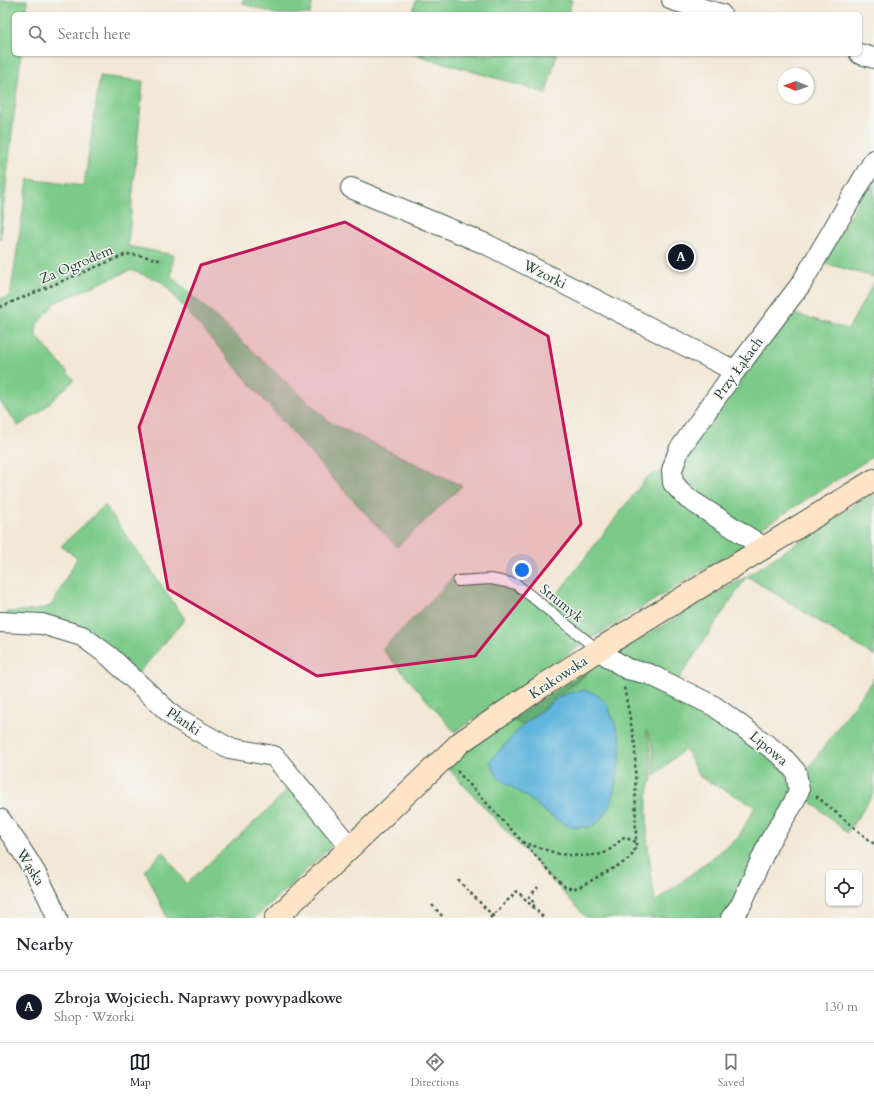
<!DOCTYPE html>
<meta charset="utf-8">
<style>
:root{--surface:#fff;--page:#f7f7f7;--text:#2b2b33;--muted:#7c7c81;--line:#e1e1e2;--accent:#111827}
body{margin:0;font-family:Cardo,serif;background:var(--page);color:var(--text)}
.controls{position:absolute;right:12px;bottom:12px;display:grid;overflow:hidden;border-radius:6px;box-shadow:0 1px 3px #0004}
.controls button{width:36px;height:36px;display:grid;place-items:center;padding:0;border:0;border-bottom:1px solid var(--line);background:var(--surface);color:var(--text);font:20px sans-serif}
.compass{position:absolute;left:778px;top:68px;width:36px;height:36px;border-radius:50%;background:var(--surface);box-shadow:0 1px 3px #0004;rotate:271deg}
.you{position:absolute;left:522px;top:570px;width:14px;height:14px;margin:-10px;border:3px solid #fff;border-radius:50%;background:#1a73e8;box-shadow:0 0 0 6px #1a73e833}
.badge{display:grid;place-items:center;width:26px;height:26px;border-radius:50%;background:var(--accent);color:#fff;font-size:13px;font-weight:700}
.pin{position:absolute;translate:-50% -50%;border:2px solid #fff;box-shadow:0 1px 4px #0006}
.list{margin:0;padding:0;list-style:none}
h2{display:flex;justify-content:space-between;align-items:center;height:52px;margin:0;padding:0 16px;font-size:17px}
h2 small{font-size:13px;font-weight:400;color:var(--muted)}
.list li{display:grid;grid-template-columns:26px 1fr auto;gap:12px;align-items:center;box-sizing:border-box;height:72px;padding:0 16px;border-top:1px solid var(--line)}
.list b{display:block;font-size:15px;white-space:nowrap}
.list p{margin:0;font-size:13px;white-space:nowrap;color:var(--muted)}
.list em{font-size:13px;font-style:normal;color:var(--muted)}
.icon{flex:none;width:22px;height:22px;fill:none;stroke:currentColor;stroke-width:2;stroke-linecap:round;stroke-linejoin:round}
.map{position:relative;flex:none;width:874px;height:918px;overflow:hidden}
.search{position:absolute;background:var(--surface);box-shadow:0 1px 3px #0004;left:12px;right:12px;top:12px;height:44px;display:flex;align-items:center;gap:10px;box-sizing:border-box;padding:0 14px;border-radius:6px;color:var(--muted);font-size:15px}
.sheet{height:124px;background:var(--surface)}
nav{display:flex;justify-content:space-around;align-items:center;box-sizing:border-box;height:56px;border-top:1px solid var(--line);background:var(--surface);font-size:11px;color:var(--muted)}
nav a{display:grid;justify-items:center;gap:2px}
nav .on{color:var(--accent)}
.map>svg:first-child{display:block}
</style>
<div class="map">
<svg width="874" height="918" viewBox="0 0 874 918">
<rect width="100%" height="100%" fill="#f6f6f2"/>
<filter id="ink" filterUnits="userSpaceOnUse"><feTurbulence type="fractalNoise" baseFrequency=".025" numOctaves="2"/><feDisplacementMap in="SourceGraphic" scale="8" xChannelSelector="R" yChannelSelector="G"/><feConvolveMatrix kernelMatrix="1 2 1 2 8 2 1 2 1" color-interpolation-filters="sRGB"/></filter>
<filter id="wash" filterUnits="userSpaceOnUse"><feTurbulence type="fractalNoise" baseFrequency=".012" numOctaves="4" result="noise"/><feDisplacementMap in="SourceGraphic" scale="16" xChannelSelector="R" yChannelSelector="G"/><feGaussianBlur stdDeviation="0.9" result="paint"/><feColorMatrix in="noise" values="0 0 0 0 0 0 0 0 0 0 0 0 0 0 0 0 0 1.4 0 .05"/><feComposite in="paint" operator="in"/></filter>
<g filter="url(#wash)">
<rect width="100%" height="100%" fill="#f3e7d5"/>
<path fill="#7cca89" stroke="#4e845e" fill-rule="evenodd" d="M0,0H27L26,14H14V54H21L0,239Z
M243,0H313L310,14H276L243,4Z
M416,0H572L568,14H412Z
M413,54H557L546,93Z
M100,76L143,81L128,246L174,255L171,276L331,423L462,486L397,547L324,469L162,282L131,270L56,302L37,324L36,335L74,380L40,412L18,426L0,401V299L10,296L28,179L84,186Z
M874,172V277L824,263Z
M874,282V456L752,534L678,483L681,452L788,312L848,329Z
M667,470L749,542L584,643L455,732L382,649L454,577L491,575L548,606L647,477Z
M874,492V656L747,576L676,683L613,655L747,576Z
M105,505L185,619L136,676L84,633L6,619L8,612L37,610L51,606L77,558L61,546Z
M605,658L714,711L780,760L793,790L726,918H587L446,766L511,719L523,725L490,761L527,797L548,814L571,827H589L596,824L602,818L611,803L620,762L601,698C588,688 573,690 559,697ZM647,730L652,745L654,776L685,749L700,777L755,806L738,838L655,902L647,838V796L652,779L650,745L646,731Z
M874,678V793L847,833L801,793V778Z
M291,785L338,840L255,918H167L145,870L163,851L186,884L273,805Z"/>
<path fill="#65ae75" stroke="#427654" d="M605,658L523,725L511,719Z"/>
<path fill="#60b5dc" stroke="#407988" d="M585,690L594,693L601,698L607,704L620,737L621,746L620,762L611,804L602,818L596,824L589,827H571L564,824L548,814L527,797L498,778L490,761L523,725L559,697L568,693Z"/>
</g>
<g filter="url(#ink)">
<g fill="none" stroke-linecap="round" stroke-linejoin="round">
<g stroke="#3f564c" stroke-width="12">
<path id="lane" d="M458,581L491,579L516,584L598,650"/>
</g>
<g stroke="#3f564c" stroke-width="22">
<path id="street" d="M672,0L721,14
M860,54L874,58
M351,188L488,245L735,371
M765,548L687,498L673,483L672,470L679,450L735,371L801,284L874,160
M0,622L42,624L82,636L109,656L175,718L229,748L274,756L350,847
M598,650L627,669L649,674L714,706L782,756L796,772L799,790L793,804L769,842L741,905L731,918
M0,819C21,848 45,884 57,918"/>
</g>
<g stroke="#3f564c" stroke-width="24">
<path id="secondary" d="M276,918L461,742L541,687L598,650L874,480"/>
</g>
<path stroke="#3f564c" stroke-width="2.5" stroke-dasharray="3 3" stroke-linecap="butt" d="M0,307L127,254L143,256L163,261
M457,771L557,879L566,888H578L626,861L631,857L636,847L635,745L624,687
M816,796L874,844
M522,842L559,854L580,856L603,854L612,848L624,837L636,842
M458,880L495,918
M432,905L444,918
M533,907L535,904L529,897L538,887
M490,918L517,891L544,918"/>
<use href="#lane" stroke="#fff" stroke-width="10"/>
<use href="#street" stroke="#fff" stroke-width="20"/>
<use href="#secondary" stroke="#fee4c6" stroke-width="22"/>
</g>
</g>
<path fill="#c2185b" fill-opacity="0.2" stroke="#c2185b" stroke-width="3" stroke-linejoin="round" d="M345,222L548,336L581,524L475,656L317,676L168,589L139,427L201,265Z"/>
<g text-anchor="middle" stroke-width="3" stroke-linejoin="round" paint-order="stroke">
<g font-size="14" fill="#1f3d34" stroke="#f6f6f2">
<text transform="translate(76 264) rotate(-23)" y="5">Za Ogrodem</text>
<text transform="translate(545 274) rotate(27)" y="5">Wzorki</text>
<text transform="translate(738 368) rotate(-54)" y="5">Przy Łąkach</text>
<text transform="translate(562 603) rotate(39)" y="5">Strumyk</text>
<text transform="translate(558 677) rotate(-33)" y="5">Krakowska</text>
<text transform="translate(184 721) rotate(34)" y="5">Płanki</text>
<text transform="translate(769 748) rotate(40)" y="5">Lipowa</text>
<text transform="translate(31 867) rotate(58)" y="5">Wąska</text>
</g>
</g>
</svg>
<div class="controls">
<button><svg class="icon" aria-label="locate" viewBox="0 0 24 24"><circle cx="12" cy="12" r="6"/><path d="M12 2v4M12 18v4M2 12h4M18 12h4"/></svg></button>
</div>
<svg class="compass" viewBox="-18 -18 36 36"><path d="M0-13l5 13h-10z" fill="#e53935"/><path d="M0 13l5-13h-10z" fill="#7c7c81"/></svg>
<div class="you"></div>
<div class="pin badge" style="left:681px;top:257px">A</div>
<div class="search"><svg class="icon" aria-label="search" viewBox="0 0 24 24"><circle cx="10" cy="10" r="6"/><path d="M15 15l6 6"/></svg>Search here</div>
</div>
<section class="sheet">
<h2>Nearby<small></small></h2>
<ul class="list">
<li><span class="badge">A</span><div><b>Zbroja Wojciech. Naprawy powypadkowe</b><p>Shop · Wzorki</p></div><em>130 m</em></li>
</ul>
</section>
<nav>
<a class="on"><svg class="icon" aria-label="map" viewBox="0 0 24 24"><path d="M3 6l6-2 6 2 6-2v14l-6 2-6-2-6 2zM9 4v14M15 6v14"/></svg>Map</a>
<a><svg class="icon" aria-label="directions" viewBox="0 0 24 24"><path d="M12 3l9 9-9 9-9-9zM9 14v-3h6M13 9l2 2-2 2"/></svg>Directions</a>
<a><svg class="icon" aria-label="saved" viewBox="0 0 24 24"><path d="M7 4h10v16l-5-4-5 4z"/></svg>Saved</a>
</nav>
